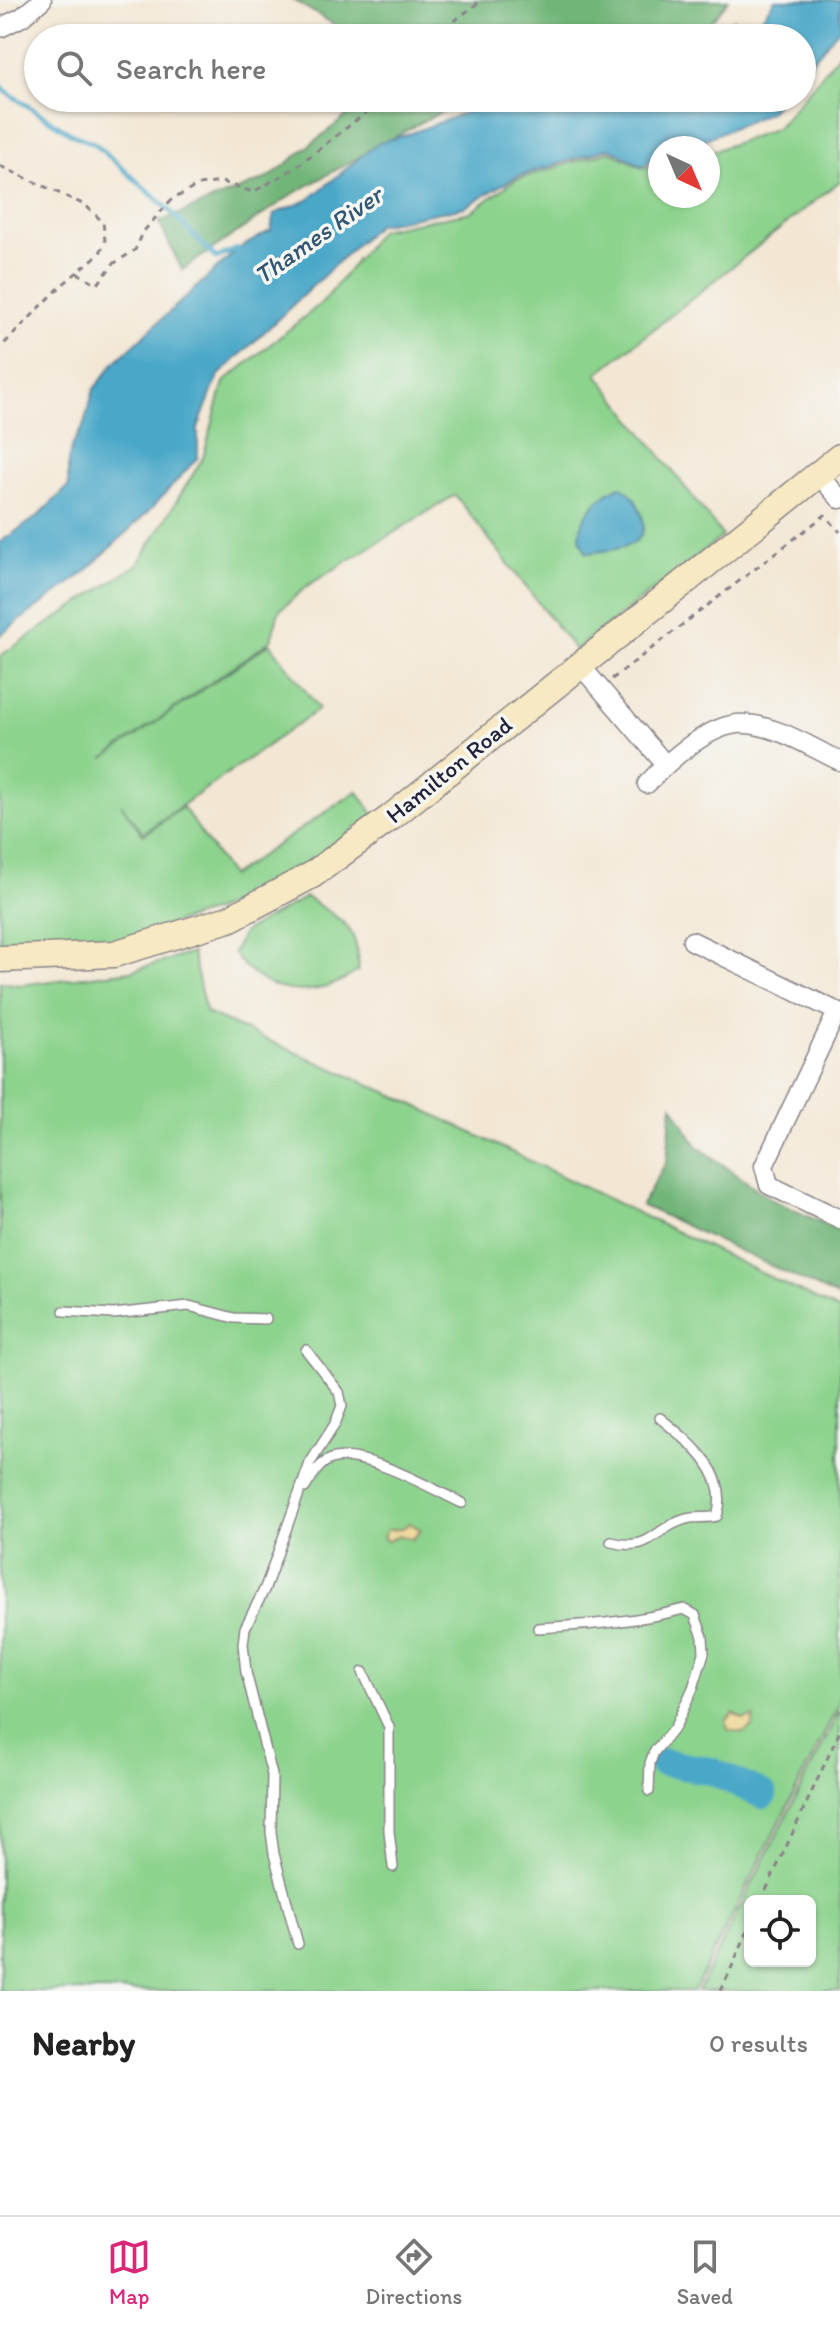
<!DOCTYPE html>
<style>
:root{--surface:#fff;--page:#f2f2f2;--text:#222;--muted:#767676;--line:#e0e0e0;--accent:#db2777}
body{margin:0;font-family:Itim,sans-serif;background:var(--page);color:var(--text)}
.controls{position:absolute;right:24px;bottom:24px;display:grid;overflow:hidden;border-radius:12px;box-shadow:0 2px 6px #0004}
.controls button{width:72px;height:72px;display:grid;place-items:center;padding:0;border:0;border-bottom:2px solid var(--line);background:var(--surface);color:var(--text);font:40px sans-serif}
.compass{position:absolute;left:648px;top:136px;width:72px;height:72px;border-radius:50%;background:var(--surface);box-shadow:0 2px 6px #0004;rotate:136deg}
.list{margin:0;padding:0;list-style:none}
h2{display:flex;justify-content:space-between;align-items:center;height:104px;margin:0;padding:0 32px;font-size:34px}
h2 small{font-size:26px;font-weight:400;color:var(--muted)}
.icon{flex:none;width:44px;height:44px;fill:none;stroke:currentColor;stroke-width:2;stroke-linecap:round;stroke-linejoin:round}
.map{position:relative;flex:none;width:840px;height:1991px;overflow:hidden}
.search{position:absolute;background:var(--surface);box-shadow:0 2px 6px #0004;left:24px;right:24px;top:24px;height:88px;display:flex;align-items:center;gap:20px;box-sizing:border-box;padding:0 28px;border-radius:44px;color:var(--muted);font-size:30px}
.sheet{height:224px;background:var(--surface)}
nav{display:flex;justify-content:space-around;align-items:center;box-sizing:border-box;height:112px;border-top:2px solid var(--line);background:var(--surface);font-size:22px;color:var(--muted)}
nav a{display:grid;justify-items:center;gap:4px}
nav .on{color:var(--accent)}
.map>svg:first-child{display:block}
</style>
<div class="map">
<svg width="840" height="1991" viewBox="0 0 840 1991">
<rect width="100%" height="100%" fill="#f6f6f2"/>
<filter id="ink" filterUnits="userSpaceOnUse"><feTurbulence type="fractalNoise" baseFrequency=".0125" numOctaves="2"/><feDisplacementMap in="SourceGraphic" scale="16" xChannelSelector="R" yChannelSelector="G"/><feConvolveMatrix kernelMatrix="1 2 1 2 8 2 1 2 1" color-interpolation-filters="sRGB"/></filter>
<filter id="wash" filterUnits="userSpaceOnUse"><feTurbulence type="fractalNoise" baseFrequency=".006" numOctaves="4" result="noise"/><feDisplacementMap in="SourceGraphic" scale="32" xChannelSelector="R" yChannelSelector="G"/><feGaussianBlur stdDeviation="1.8" result="paint"/><feColorMatrix in="noise" values="0 0 0 0 0 0 0 0 0 0 0 0 0 0 0 0 0 1.4 0 .05"/><feComposite in="paint" operator="in"/></filter>
<g filter="url(#wash)">
<rect width="100%" height="100%" fill="#f3e7d4"/>
<path fill="#8cd38d" stroke="#577a64" stroke-width="2" fill-rule="evenodd" d="M840,53V181L597,374L723,536L575,650L455,495L307,586L279,611L271,640L103,759L270,643L319,709L143,833L121,804L143,835L183,807L231,876L357,791L374,815L305,864L223,908L110,943L0,948V656L138,564L203,458L224,382L324,301L380,230L471,212L515,180L610,151L642,168L660,164V196H708V153L777,128Z
M306,897C341,921 359,923 358,971C314,1001 266,998 233,953L244,932Z
M192,953L206,1013L400,1098L840,1311V1703L694,1991H0V982L20,985L131,971Z
M840,1710V1991H698ZM750,1901H810V1961H750Z"/>
<path fill="#71b578" stroke="#4a6c5a" stroke-width="2" d="M293,0H729L697,38H357Z
M369,98H471L431,117L293,194L182,270L159,222L270,177Z
M672,1105L697,1146L772,1200L840,1231V1298L641,1205L667,1161Z"/>
<path fill="#eeda9e" stroke="#887e6c" stroke-width="2" d="M410,1523L421,1530L413,1539L399,1536L387,1541L383,1537L387,1530L401,1529Z
M733,1713L744,1719L754,1717L752,1727L743,1733L728,1730L726,1721Z"/>
<path fill="#49a7c8" stroke="#366482" stroke-width="2" d="M775,0H840V28L802,73V38H667L677,35H712L733,19L752,31Z
M504,98H781L768,113L684,148H660V158L642,166L610,148L516,177L465,207L377,225L218,376L198,428V457L152,508L84,573L0,635V542L37,517L68,487V461L73,444L83,427L94,389L115,362L238,249L271,230L274,214L308,200L378,143L406,135Z
M620,486C632,493 635,498 640,510C656,549 614,549 587,553C584,548 580,541 580,535C581,514 602,494 620,486Z"/>
<g fill="none" stroke-linecap="round" stroke-linejoin="round">
<path stroke="#49a7c8" stroke-width="5" d="M0,85L8,93L73,135L94,143L166,207L216,258L238,249"/>
<path stroke="#49a7c8" stroke-width="28" d="M661,1762L711,1771L763,1795"/>
</g>
</g>
<g filter="url(#ink)">
<g fill="none" stroke-linecap="round" stroke-linejoin="round">
<g stroke="#8a8488" stroke-width="12">
<path id="service" d="M64,1311L113,1314L189,1306L234,1318L266,1319
M305,1488C311,1478 318,1465 329,1460C359,1446 434,1490 462,1503
M611,1542C654,1552 651,1529 686,1519C696,1516 707,1519 717,1516C731,1473 688,1441 660,1418
M538,1628C588,1625 635,1622 684,1609L695,1615L703,1637L704,1653L693,1688L675,1727L654,1752L650,1763L649,1791
M363,1672L389,1727V1831L393,1867
M298,1944L274,1854L271,1832L272,1775L246,1672L243,1644L245,1628L265,1588L310,1463L335,1424L342,1406L339,1392L306,1350"/>
</g>
<g stroke="#8a8488" stroke-width="21">
<path id="minor" d="M0,28L22,17L42,0
M818,474L840,499
M580,665L665,764
M647,784C668,761 713,720 747,724C780,727 810,747 840,761
M692,941L840,1013
M837,1012L764,1166L769,1185L840,1219"/>
</g>
<g stroke="#8a8488" stroke-width="29">
<path id="secondary" d="M0,959L114,954L229,919L312,875L390,818L840,457"/>
</g>
<path stroke="#8a8488" stroke-width="3" stroke-dasharray="6 6" stroke-linecap="butt" d="M437,38L458,18L482,0
M0,166L85,205L103,222L105,241L100,253L62,285L0,348
M77,273L98,284L113,264L135,250L144,231L171,200L199,185L222,182L253,192L292,170L385,98
M612,679L825,515L840,532
M761,1901L840,1731
M721,1991L750,1926"/>
<use href="#service" stroke="#fff" stroke-width="9"/>
<use href="#minor" stroke="#fff" stroke-width="18"/>
<use href="#secondary" stroke="#f6e9c3" stroke-width="26"/>
</g>
</g>
<g text-anchor="middle" stroke-width="7" stroke-linejoin="round" paint-order="stroke">
<g font-size="24" fill="#22223b" stroke="#f6f6f2">
<text transform="translate(449 770) rotate(-39)" y="8">Hamilton Road</text>
</g>
<g font-size="26" font-style="italic" fill="#325773" stroke="#f6f6f2">
<text transform="translate(318 235) rotate(-35)" y="9">Thames River</text>
</g>
</g>
</svg>
<div class="controls">
<button><svg class="icon" aria-label="locate" viewBox="0 0 24 24"><circle cx="12" cy="12" r="6"/><path d="M12 2v4M12 18v4M2 12h4M18 12h4"/></svg></button>
</div>
<svg class="compass" viewBox="-18 -18 36 36"><path d="M0-13l5 13h-10z" fill="#e53935"/><path d="M0 13l5-13h-10z" fill="#767676"/></svg>
<div class="search"><svg class="icon" aria-label="search" viewBox="0 0 24 24"><circle cx="10" cy="10" r="6"/><path d="M15 15l6 6"/></svg>Search here</div>
</div>
<section class="sheet">
<h2>Nearby<small>0 results</small></h2>
<ul class="list">
</ul>
</section>
<nav>
<a class="on"><svg class="icon" aria-label="map" viewBox="0 0 24 24"><path d="M3 6l6-2 6 2 6-2v14l-6 2-6-2-6 2zM9 4v14M15 6v14"/></svg>Map</a>
<a><svg class="icon" aria-label="directions" viewBox="0 0 24 24"><path d="M12 3l9 9-9 9-9-9zM9 14v-3h6M13 9l2 2-2 2"/></svg>Directions</a>
<a><svg class="icon" aria-label="saved" viewBox="0 0 24 24"><path d="M7 4h10v16l-5-4-5 4z"/></svg>Saved</a>
</nav>
